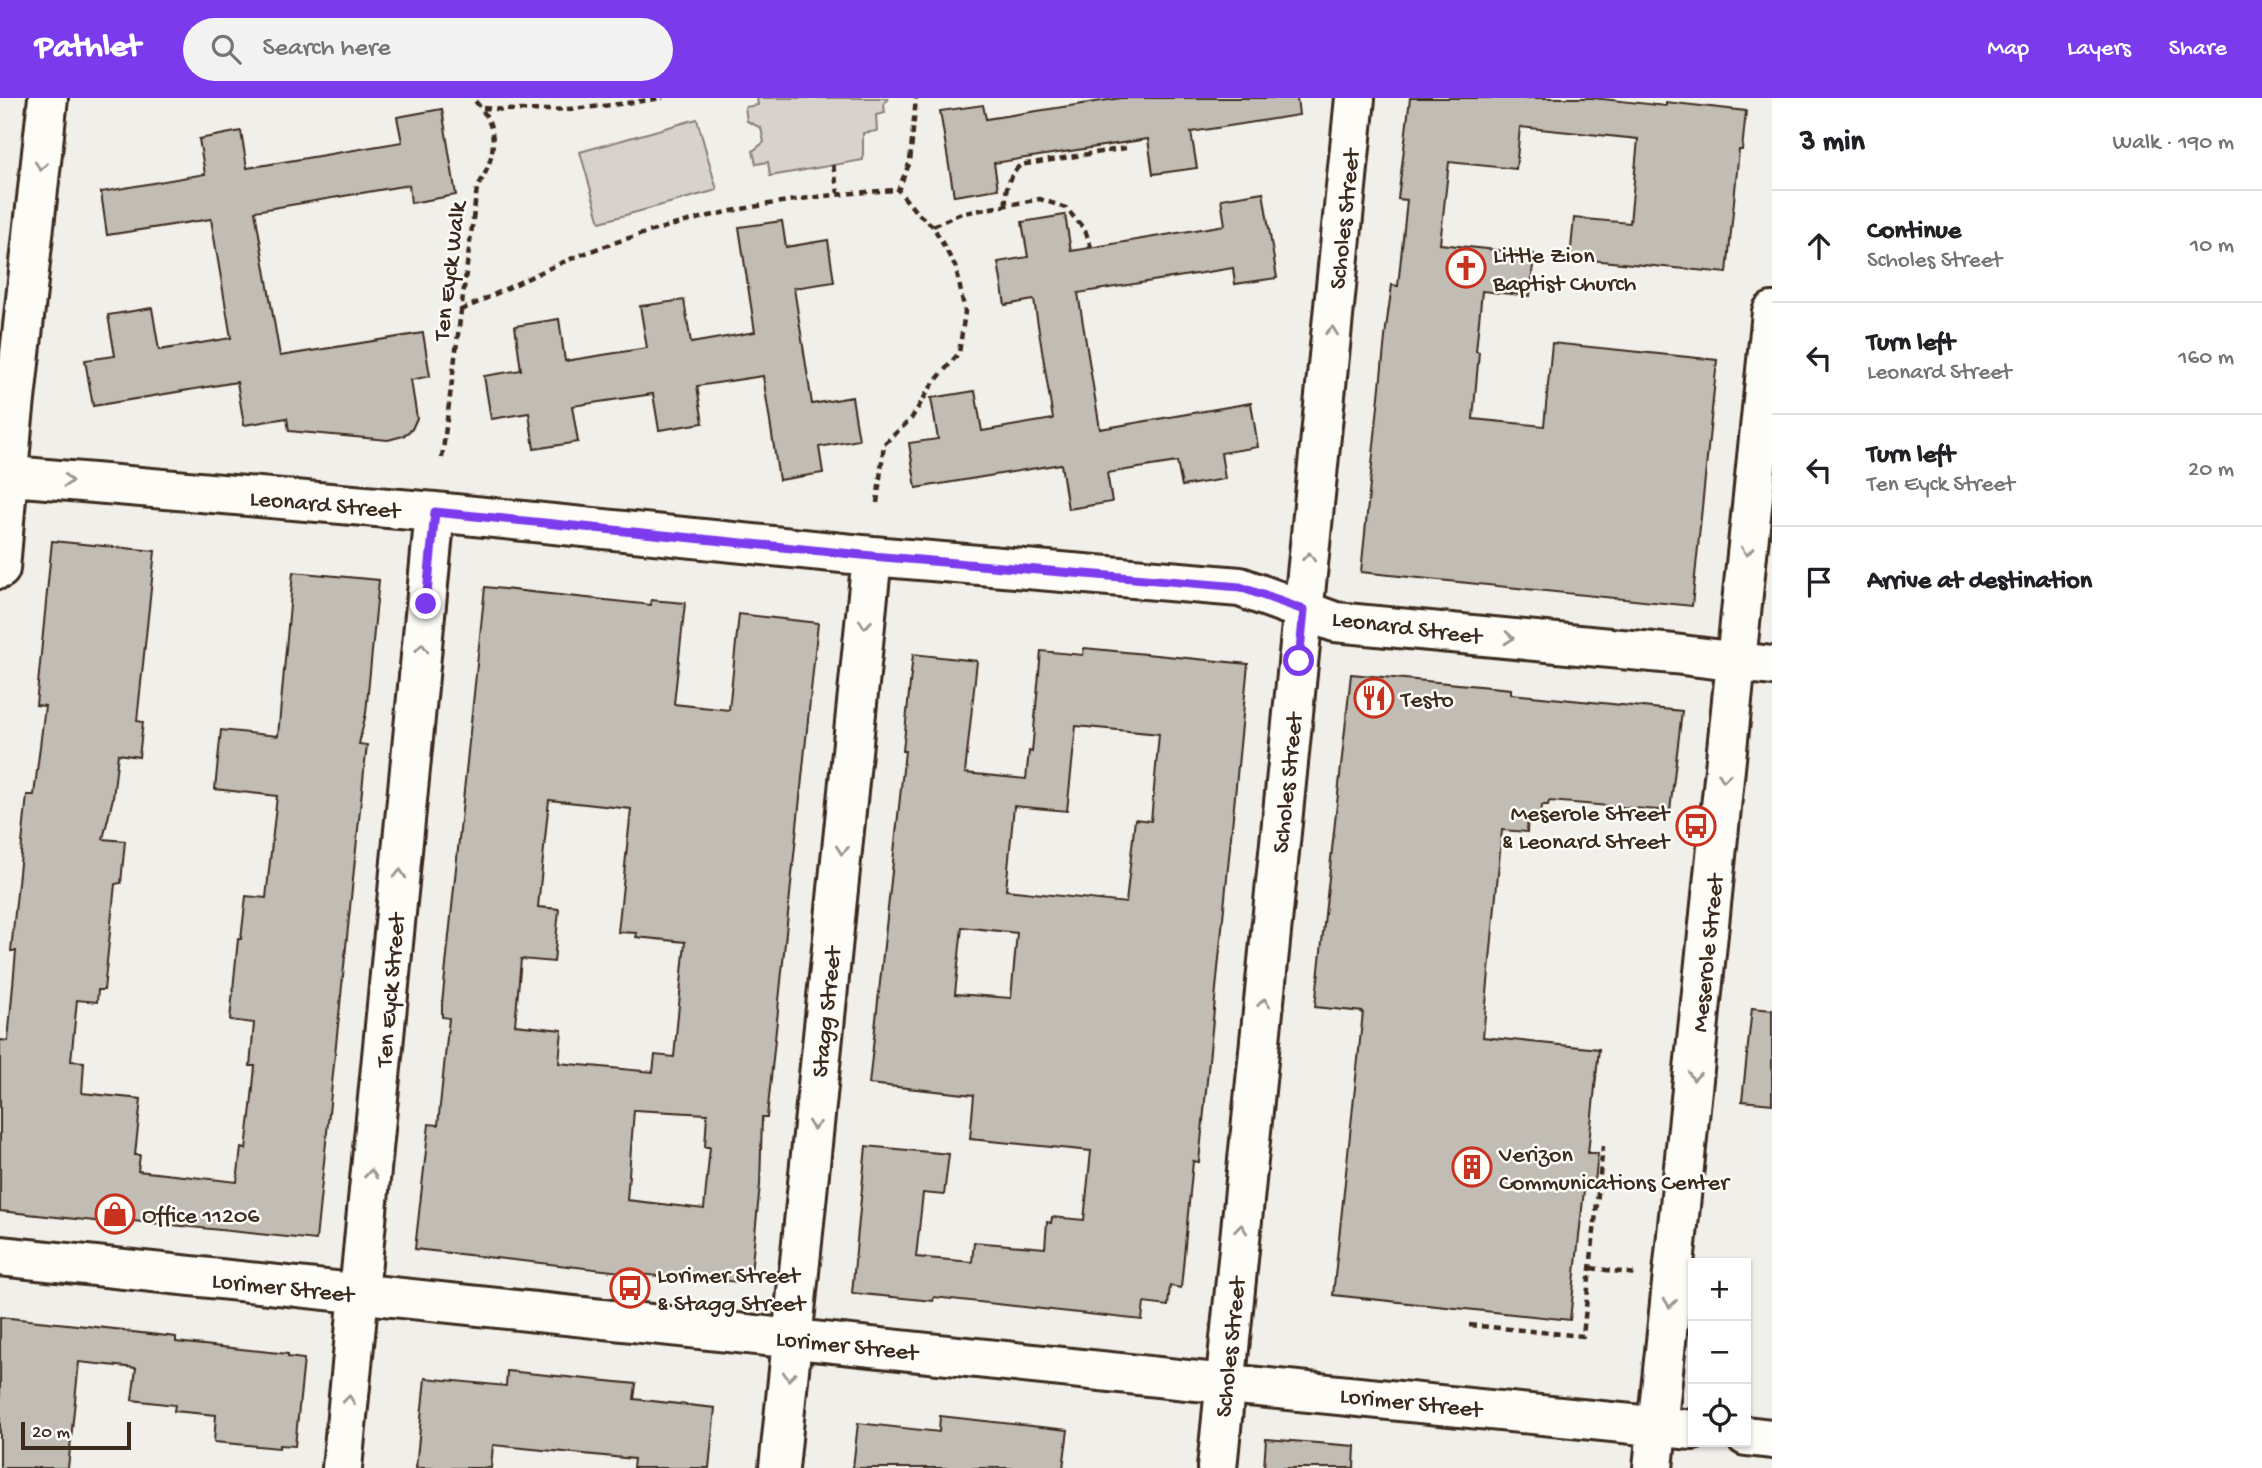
<!DOCTYPE html>
<meta charset="utf-8">
<style>
:root{--surface:#fff;--page:#f2f2f2;--text:#202124;--muted:#757577;--line:#e0e0e0;--accent:#7c3aed}
body{margin:0;font-family:"Gochi Hand",sans-serif;background:var(--page);color:var(--text)}
.controls{position:absolute;right:21px;bottom:21px;display:grid;overflow:hidden;border-radius:0px;box-shadow:0 2px 5px #0004}
.controls button{width:63px;height:63px;display:grid;place-items:center;padding:0;border:0;border-bottom:2px solid var(--line);background:var(--surface);color:var(--text);font:35px sans-serif}
.scale{position:absolute;left:21px;bottom:18px;width:110px;box-sizing:border-box;padding-left:7px;border:4px solid #3b2a1e;border-top:0;font-size:19px;line-height:24px;white-space:nowrap;color:#3b2a1e;-webkit-text-stroke:5px #fdfcf7;paint-order:stroke}
.stop{position:absolute;width:21px;height:21px;margin:-16px;border:5px solid #7c3aed;border-radius:50%;background:#fff}
.stop.end{background:#7c3aed;border-color:#fff;box-shadow:0 2px 7px #0008}
.list{margin:0;padding:0;list-style:none}
h2{display:flex;justify-content:space-between;align-items:center;height:91px;margin:0;padding:0 28px;font-size:30px}
h2 small{font-size:23px;font-weight:400;color:var(--muted)}
.list li{display:grid;grid-template-columns:46px 1fr auto;gap:21px;align-items:center;box-sizing:border-box;height:112px;padding:0 28px;border-top:2px solid var(--line)}
.list b{display:block;font-size:26px;white-space:nowrap}
.list p{margin:0;font-size:23px;white-space:nowrap;color:var(--muted)}
.list em{font-size:23px;font-style:normal;color:var(--muted)}
.icon{flex:none;width:38px;height:38px;fill:none;stroke:currentColor;stroke-width:2;stroke-linecap:round;stroke-linejoin:round}
.map{position:relative;flex:none;width:1772px;height:1370px;overflow:hidden}
header{display:flex;align-items:center;gap:42px;box-sizing:border-box;height:98px;padding:0 35px;background:var(--accent);color:#fff}
header strong{font-size:33px}
nav{display:flex;gap:38px;margin-inline-start:auto;font-size:24px}
.search{width:490px;height:63px;background:var(--page);display:flex;align-items:center;gap:18px;box-sizing:border-box;padding:0 24px;border-radius:38px;color:var(--muted);font-size:26px}
main{display:flex}
aside{flex:1;background:var(--surface)}
.map>svg:first-child{display:block}
</style>
<header>
<strong>Pathlet</strong>
<div class="search"><svg class="icon" aria-label="search" viewBox="0 0 24 24"><circle cx="10" cy="10" r="6"/><path d="M15 15l6 6"/></svg>Search here</div>
<nav><a>Map</a><a>Layers</a><a>Share</a></nav>
</header>
<main>
<div class="map">
<svg width="1772" height="1370" viewBox="0 0 1772 1370">
<rect width="100%" height="100%" fill="#f1efea"/>
<filter id="ink" filterUnits="userSpaceOnUse"><feTurbulence type="fractalNoise" baseFrequency=".0143" numOctaves="2"/><feDisplacementMap in="SourceGraphic" scale="14" xChannelSelector="R" yChannelSelector="G"/><feConvolveMatrix kernelMatrix="1 2 1 2 8 2 1 2 1" color-interpolation-filters="sRGB"/></filter>
<g filter="url(#ink)">
<path fill="#d7d2cc" stroke="#897e75" stroke-width="2" d="M757,0H888L884,6L885,15L876,17L877,33L863,35V62L770,78L768,64L756,66L753,53L764,44L761,30L747,23L745,9L758,7Z
M697,21L717,92L600,124L580,54Z"/>
<path fill="#c1bcb4" stroke="#3b2a1e" stroke-width="2" fill-rule="evenodd" d="M1121,0H1297L1299,17L1191,34L1197,70L1153,76L1148,41L994,65L998,91L954,98L940,13L983,7L986,21Z
M1410,0H1593L1666,8V4L1746,13L1742,52H1739L1727,175L1570,160L1574,120L1630,125L1638,41L1520,29L1516,71L1449,64L1440,146L1534,156L1530,198L1482,193L1476,253L1479,254L1473,321L1544,328L1552,245L1717,262L1692,508L1361,474L1386,230L1392,187L1398,188L1407,102L1398,101Z
M442,11L456,97L411,105L409,87L255,113L280,258L423,235L430,278L411,282L417,320L412,331L403,338L388,342L289,333L287,320L244,327L237,284L93,308L85,262L115,258L108,217L152,210L159,252L231,240L211,121L107,137L101,94L205,76L199,41L241,33L247,70L402,44L397,19Z
M1263,94L1277,180L1235,186L1233,170L1078,195L1100,331L1251,305L1258,349L1221,355L1225,381L1182,388L1177,364L1107,375L1112,404L1068,411L1061,366L916,390L909,345L938,341L931,300L975,293L982,333L1053,321L1034,202L1005,207L998,164L1028,159L1022,124L1065,117L1071,153L1225,127L1221,101Z
M782,123L786,149L828,142L834,184L794,190L812,306L852,299L859,342L819,349L823,375L779,382L763,278L697,288L703,325L659,332L653,296L572,308L578,344L534,351L529,315L491,321L484,278L521,272L515,228L559,221L565,263L647,250L640,208L684,202L691,245L755,234L739,129Z
M52,443L155,453L137,623L143,624L139,659L118,656L113,700L103,741L125,743L121,785L115,786L104,892H98L97,904L77,902L71,963L84,964L82,995L141,1001L135,1057H140L138,1073L237,1084L241,1050L246,1051L251,1009L255,968H250L254,925L230,922L238,841H241L246,798L266,800L277,698L215,691L221,632L278,638L293,474L379,482L366,615L359,646L367,647L364,673L316,1142L133,1123L132,1127L0,1113V942L8,943L16,853H11L27,697H34L45,608L36,607Z
M485,489L651,507V502L685,505L674,606L729,612L739,516L818,525L767,1019H762L760,1087L750,1185L684,1179V1181L415,1151L429,1026L438,1027L449,920L442,919V906ZM549,702L631,711L618,834L637,835L636,839L685,844L674,959L655,957L653,974L559,965L562,932L515,927L521,861L554,864L559,811L538,809ZM634,1012L707,1016L705,1049H710L704,1111L627,1102Z
M1084,550L1248,566L1199,1064L1193,1063L1181,1190L1170,1188L1168,1208L1144,1205L1142,1222L934,1199L933,1203L852,1195L866,1048L949,1056L944,1097L923,1095L916,1159L972,1164L974,1144L1045,1150L1047,1124L1051,1125L1052,1119L1084,1122L1091,1053L970,1041L974,997L869,986L905,653H903L913,556L977,563L965,675L1026,681L1029,653L1032,654L1041,553L1083,557ZM1076,628L1159,636L1151,723L1135,721L1126,805L1006,792L1014,708L1067,713ZM962,829L1017,835L1011,900L955,896Z
M1351,576L1511,591V596L1682,613L1670,713L1549,703L1548,707H1542L1541,718L1528,717L1527,734L1502,732L1483,939L1599,951L1588,1055H1598L1595,1084L1585,1083L1570,1222L1333,1197L1363,914L1315,909Z
M1752,910L1772,912V1006L1742,1003Z
M0,1219L124,1232V1233L176,1239V1244L288,1256V1259L304,1261L295,1348L279,1347V1350L214,1344L216,1317L174,1313L175,1307L132,1302L136,1270L79,1264L68,1370H0Z
M507,1273L636,1286L634,1301L715,1310L709,1370H633L634,1361L493,1347L491,1370H416L425,1280L506,1288Z
M940,1318L1068,1332L1063,1370H853L858,1325L939,1334Z
M1266,1341L1355,1348L1354,1370H1264Z"/>
<g fill="none" stroke-linecap="round" stroke-linejoin="round">
<g stroke="#3b2a1e" stroke-width="44">
<path id="minor" d="M0,377L435,414L872,458L1240,489L1335,524L1674,556L1772,568
M0,471L12,329L48,0
M0,1158L1187,1282L1693,1332
M1746,1338L1772,1341
M342,1370L435,414
M779,1370L872,458
M1217,1370L1355,0
M1653,1370L1772,214"/>
</g>
<path stroke="#3b2a1e" stroke-width="4.5" stroke-dasharray="7 5" stroke-linecap="butt" d="M483,10C547,16 600,9 663,0
M833,67L838,95
M1006,107C1005,90 1008,80 1020,67L1126,50
M933,128L959,116L1040,101L1066,110L1085,132L1091,149
M461,212C504,193 547,169 591,153C690,117 794,97 898,92
M442,360L477,90C497,58 501,28 472,0
M877,405L884,346L911,321L932,287L959,255L965,214L956,170L933,128L917,115L898,92L910,64L916,0
M1591,1170L1636,1176
M1469,1227L1583,1238L1603,1048"/>
<use href="#minor" stroke="#fdfcf7" stroke-width="38"/>
</g>
<defs><path id="oneway-chevron" d="M-2-3.5L2.5 0L-2 3.5" fill="none" stroke-width="1.6" stroke-linecap="round" stroke-linejoin="round" transform="scale(1.75)"/></defs>
<g stroke="#9c938a">
<use href="#oneway-chevron" transform="translate(41 68) rotate(96)"/>
<use href="#oneway-chevron" transform="translate(1332 233) rotate(-84)"/>
<use href="#oneway-chevron" transform="translate(68 383) rotate(5)"/>
<use href="#oneway-chevron" transform="translate(1747 453) rotate(96)"/>
<use href="#oneway-chevron" transform="translate(1309 459) rotate(-84)"/>
<use href="#oneway-chevron" transform="translate(865 526) rotate(96)"/>
<use href="#oneway-chevron" transform="translate(1509 540) rotate(5)"/>
<use href="#oneway-chevron" transform="translate(422 550) rotate(-85)"/>
<use href="#oneway-chevron" transform="translate(1724 679) rotate(96)"/>
<use href="#oneway-chevron" transform="translate(842 752) rotate(96)"/>
<use href="#oneway-chevron" transform="translate(400 776) rotate(-85)"/>
<use href="#oneway-chevron" transform="translate(1264 905) rotate(-84)"/>
<use href="#oneway-chevron" transform="translate(1694 978) rotate(96)"/>
<use href="#oneway-chevron" transform="translate(814 1027) rotate(96)"/>
<use href="#oneway-chevron" transform="translate(371 1076) rotate(-85)"/>
<use href="#oneway-chevron" transform="translate(1241 1131) rotate(-84)"/>
<use href="#oneway-chevron" transform="translate(1670 1205) rotate(96)"/>
<use href="#oneway-chevron" transform="translate(789 1278) rotate(96)"/>
<use href="#oneway-chevron" transform="translate(349 1302) rotate(-84)"/>
</g>
</g>
<g fill="none" stroke-linecap="round" stroke-linejoin="round" filter="url(#ink)">
<path stroke="#7c3aed" stroke-width="9" d="M426,506L435,414L872,458L1240,489L1304,512L1299,563"/>
</g>
<defs>
<g id="church-ring" transform="scale(2.0125)"><circle r="9.5" fill="#fdfcf7" stroke="#c8321e" stroke-width="1.5"/><path d="M-1.2-6h2.4v3.5h3.3v2.4h-3.3V6h-2.4V-.1h-3.3v-2.4h3.3Z" fill="#c8321e"/></g>
<g id="restaurant-ring" transform="scale(2.0125)"><circle r="9.5" fill="#fdfcf7" stroke="#c8321e" stroke-width="1.5"/><path d="M-5-6h1v4h1v-4h1v4h1v-4h1v5L-1.5 .5V6h-2V.5L-5-1ZM5-6V6H3V1.5H1.5Q1.5-4 5-6Z" fill="#c8321e"/></g>
<g id="bus-ring" transform="scale(2.0125)"><circle r="9.5" fill="#fdfcf7" stroke="#c8321e" stroke-width="1.5"/><path d="M-5-6H5V4H4V6H2V4H-2V6H-4V4H-5ZM-3.5-4V0h7V-4ZM-3.5 1.2v1.5H-2V1.2ZM2 1.2v1.5H3.5V1.2Z" fill="#c8321e"/></g>
<g id="building-ring" transform="scale(2.0125)"><circle r="9.5" fill="#fdfcf7" stroke="#c8321e" stroke-width="1.5"/><path d="M-4-6H4V6H1V3H-1V6H-4ZM-2.5-4.3h1.7v1.8h-1.7ZM.8-4.3h1.7v1.8H.8ZM-2.5-1h1.7V.8h-1.7ZM.8-1h1.7V.8H.8Z" fill="#c8321e"/></g>
<g id="shop-ring" transform="scale(2.0125)"><circle r="9.5" fill="#fdfcf7" stroke="#c8321e" stroke-width="1.5"/><path d="M-5-2.5h2.3a2.7 3.5 0 0 1 5.4 0H5L5.5 6h-11ZM-1.5-2.5h3a1.5 2.3 0 0 0-3 0Z" fill="#c8321e"/></g>
</defs>
<g fill-rule="evenodd">
<use href="#church-ring" x="1466" y="170"/>
<use href="#restaurant-ring" x="1374" y="600"/>
<use href="#bus-ring" x="1696" y="728"/>
<use href="#building-ring" x="1472" y="1069"/>
<use href="#shop-ring" x="115" y="1116"/>
<use href="#bus-ring" x="630" y="1190"/>
</g>
<g text-anchor="middle" stroke-width="5" stroke-linejoin="round" paint-order="stroke">
<g font-size="24" fill="#3b2a1e" stroke="#fdfcf7">
<text transform="translate(1343 121) rotate(-84)" y="8">Scholes Street</text>
<text transform="translate(448 173) rotate(-83)" y="8">Ten Eyck Walk</text>
<text transform="translate(325 405) rotate(5)" y="8">Leonard Street</text>
<text transform="translate(1407 528) rotate(7)" y="8">Leonard Street</text>
<text transform="translate(1286 685) rotate(-84)" y="8">Scholes Street</text>
<text transform="translate(1706 855) rotate(-84)" y="8">Meserole Street</text>
<text transform="translate(389 892) rotate(-85)" y="8">Ten Eyck Street</text>
<text transform="translate(825 914) rotate(-84)" y="8">Stagg Street</text>
<text transform="translate(283 1188) rotate(6)" y="8">Lorimer Street</text>
<text transform="translate(847 1246) rotate(6)" y="8">Lorimer Street</text>
<text transform="translate(1229 1249) rotate(-84)" y="8">Scholes Street</text>
<text transform="translate(1411 1303) rotate(6)" y="8">Lorimer Street</text>
</g>
<g font-size="24" fill="#3b2a1e" stroke="#fdfcf7" text-anchor="start">
<text x="1493" y="164">Little Zion<tspan x="1493" dy="28">Baptist Church</tspan></text>
<text x="1401" y="608">Testo</text>
<text x="1669" y="722" text-anchor="end">Meserole Street<tspan x="1669" dy="28">&amp; Leonard Street</tspan></text>
<text x="1499" y="1063">Verizon<tspan x="1499" dy="28">Communications Center</tspan></text>
<text x="142" y="1124">Office 11206</text>
<text x="657" y="1184">Lorimer Street<tspan x="657" dy="28">&amp; Stagg Street</tspan></text>
</g>
</g>
</svg>
<div class="controls">
<button>+</button>
<button>−</button>
<button><svg class="icon" aria-label="locate" viewBox="0 0 24 24"><circle cx="12" cy="12" r="6"/><path d="M12 2v4M12 18v4M2 12h4M18 12h4"/></svg></button>
</div>
<div class="scale">20 m</div>
<div class="stop" style="left:1299px;top:563px"></div>
<div class="stop end" style="left:426px;top:506px"></div>
</div>
<aside>
<h2>3 min<small>Walk · 190 m</small></h2>
<ul class="list">
<li><svg class="icon" aria-label="ahead" viewBox="0 0 24 24"><path d="M12 20V5M6 11l6-6 6 6"/></svg><div><b>Continue</b><p>Scholes Street</p></div><em>10 m</em></li>
<li><svg class="icon" aria-label="left" viewBox="0 0 24 24"><path d="M17 20v-9H6M10 6l-5 5 5 5"/></svg><div><b>Turn left</b><p>Leonard Street</p></div><em>160 m</em></li>
<li><svg class="icon" aria-label="left" viewBox="0 0 24 24"><path d="M17 20v-9H6M10 6l-5 5 5 5"/></svg><div><b>Turn left</b><p>Ten Eyck Street</p></div><em>20 m</em></li>
<li><svg class="icon" aria-label="arrive" viewBox="0 0 24 24"><path d="M6 21V4h12l-3 4 3 4H6"/></svg><div><b>Arrive at destination</b></div></li>
</ul>
</aside>
</main>
